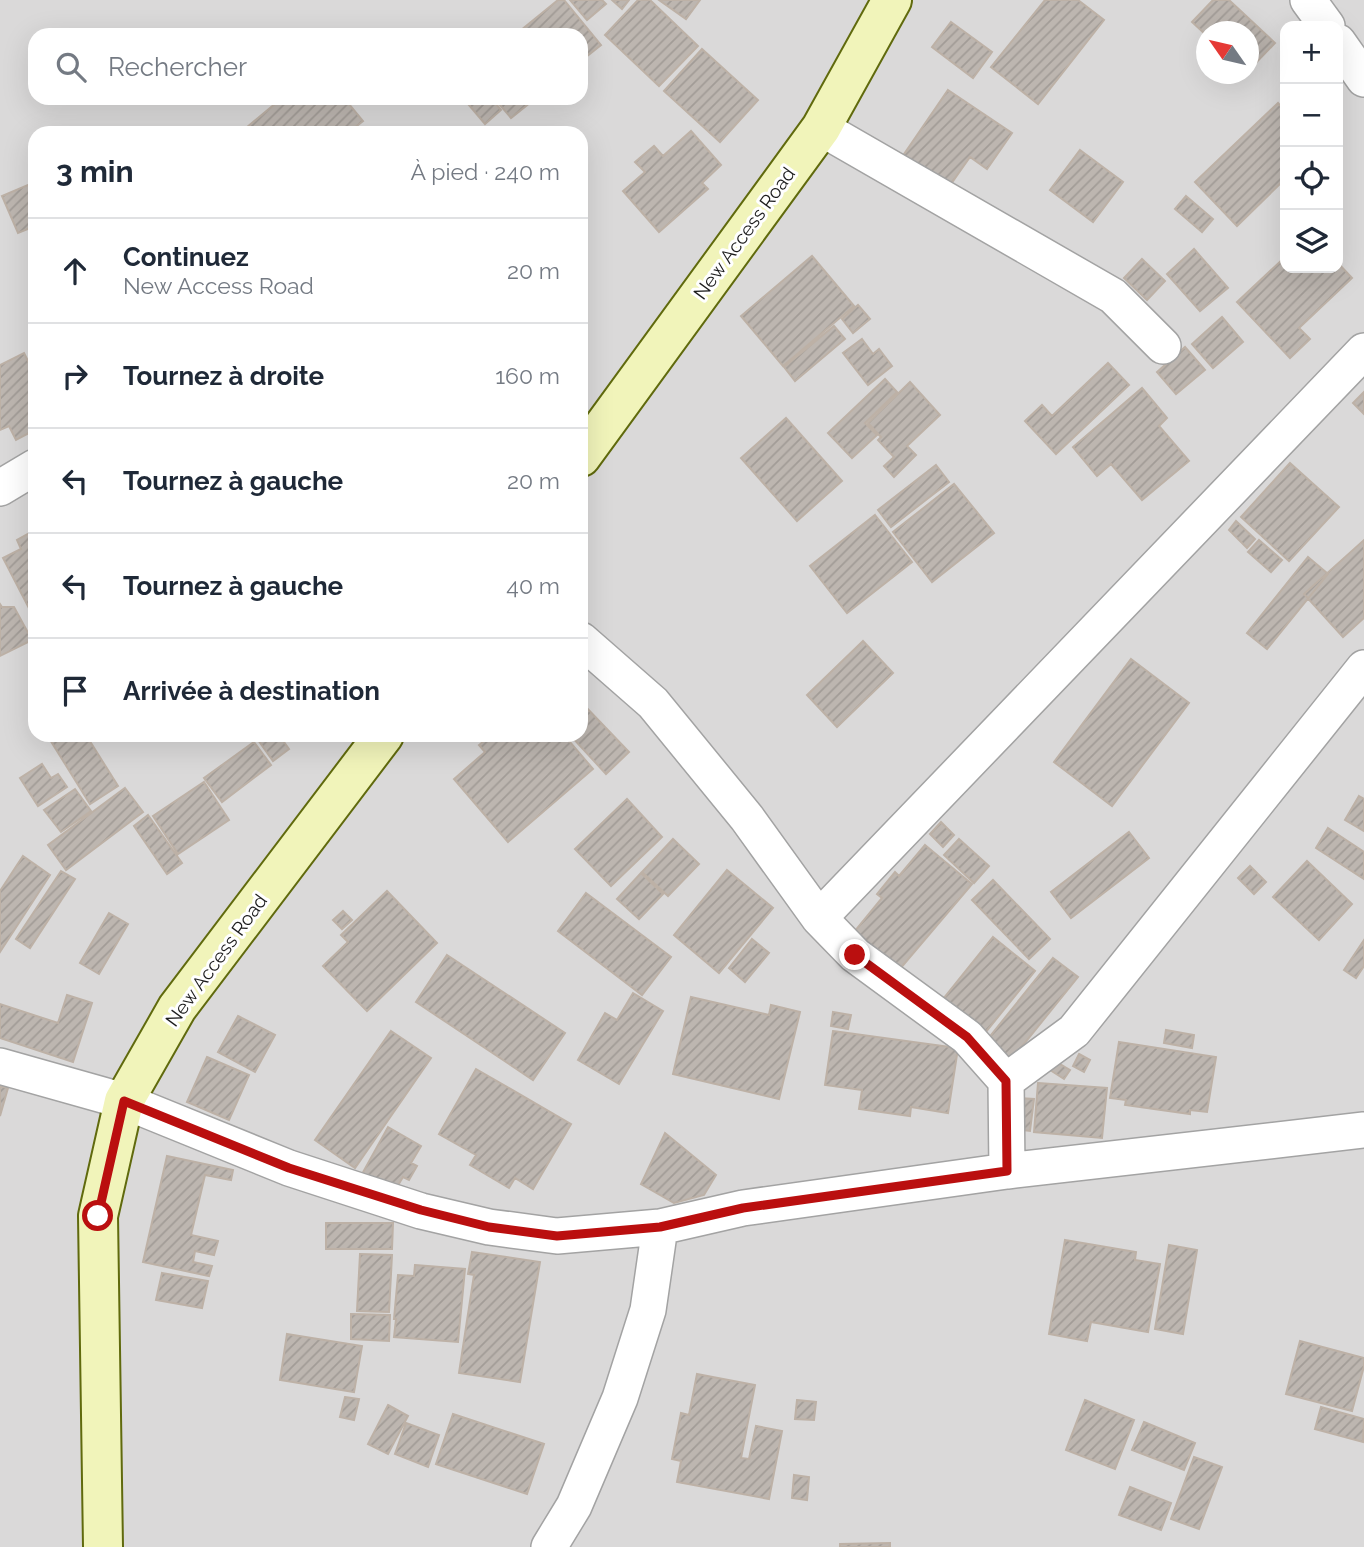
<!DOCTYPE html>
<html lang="fr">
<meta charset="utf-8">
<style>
:root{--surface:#fff;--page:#f6f6f7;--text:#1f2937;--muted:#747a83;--line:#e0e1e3}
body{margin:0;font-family:Raleway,sans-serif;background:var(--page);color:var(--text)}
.controls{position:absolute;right:21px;top:21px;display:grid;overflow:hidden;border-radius:14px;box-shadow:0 7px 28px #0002}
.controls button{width:63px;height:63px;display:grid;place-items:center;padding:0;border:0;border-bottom:2px solid var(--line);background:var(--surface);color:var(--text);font:35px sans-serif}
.compass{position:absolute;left:1196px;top:21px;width:63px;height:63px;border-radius:50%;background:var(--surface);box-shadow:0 7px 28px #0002;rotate:304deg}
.stop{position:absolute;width:21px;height:21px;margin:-16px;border:5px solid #ba0f0f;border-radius:50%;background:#fff}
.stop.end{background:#ba0f0f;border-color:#fff;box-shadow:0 2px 7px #0008}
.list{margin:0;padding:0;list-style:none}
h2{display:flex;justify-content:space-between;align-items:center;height:91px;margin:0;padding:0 28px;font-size:30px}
h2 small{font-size:23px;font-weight:400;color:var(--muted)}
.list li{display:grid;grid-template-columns:46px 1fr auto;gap:21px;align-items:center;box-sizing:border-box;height:105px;padding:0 28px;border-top:2px solid var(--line)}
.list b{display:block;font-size:26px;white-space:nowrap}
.list p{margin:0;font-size:23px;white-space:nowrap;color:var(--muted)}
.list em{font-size:23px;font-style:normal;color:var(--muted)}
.icon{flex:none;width:38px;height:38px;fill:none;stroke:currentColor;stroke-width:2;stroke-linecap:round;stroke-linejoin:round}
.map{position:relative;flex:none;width:1364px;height:1547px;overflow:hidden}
.search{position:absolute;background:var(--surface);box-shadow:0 7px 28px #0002;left:28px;top:28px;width:560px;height:77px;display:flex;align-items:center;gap:18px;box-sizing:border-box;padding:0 24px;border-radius:21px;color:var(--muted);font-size:26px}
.panel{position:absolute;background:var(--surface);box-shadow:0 7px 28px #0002;left:28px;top:126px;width:560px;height:616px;border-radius:21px}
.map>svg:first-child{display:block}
</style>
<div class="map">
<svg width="1364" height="1547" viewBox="0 0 1364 1547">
<defs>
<pattern id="building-hatch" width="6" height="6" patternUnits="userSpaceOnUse" patternTransform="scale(1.75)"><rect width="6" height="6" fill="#bdb6b0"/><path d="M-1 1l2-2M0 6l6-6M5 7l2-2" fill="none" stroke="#a29c97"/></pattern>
</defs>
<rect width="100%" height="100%" fill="#edeae3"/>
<path fill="#dad9d9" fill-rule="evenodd" d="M0,0H1364V1547H0ZM1285,26H1338V268H1285ZM1206,32H1248V74H1206ZM35,35H581V98H35ZM35,133H581V735H35Z"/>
<path fill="url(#building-hatch)" stroke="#bdb1a6" stroke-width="2" d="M558,0H564L601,45L581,61V35H515Z
M570,0H602L606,4L587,20Z
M612,0H629L622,9Z
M638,0H650L698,46L659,86L605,35Z
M659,0H700L686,19Z
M1045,0H1078L1104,20L1038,104L991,67Z
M1213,0H1229L1275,43L1248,71V32H1206V35L1192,22Z
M951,22L992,52L973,78L932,47Z
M702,49L758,100L720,142L664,91Z
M948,90L1012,133L987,169L970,157L946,191L900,160Z
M282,98H344L363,121L348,133H240Z
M463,98H491L501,110L485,124Z
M494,98H536L511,118Z
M1278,103L1285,111V179L1237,226L1195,182Z
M691,131L721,165L702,183L708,189L659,232L623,191L645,172L635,162L654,146L663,156Z
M1080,150L1123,182L1093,222L1050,190Z
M35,182V226L18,233L2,196Z
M1186,196L1213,219L1202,232L1175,209Z
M1194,249L1228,288L1200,311L1167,274Z
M812,256L854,306L783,366L741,316Z
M1285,257V268H1338V263L1352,278L1299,328L1310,339L1290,358L1237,302Z
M1142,259L1165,281L1147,300L1124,278Z
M858,305L870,319L853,333L842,319Z
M1222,317L1243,342L1213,368L1192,344Z
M834,326L845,339L795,381L784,367Z
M862,339L873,354L879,349L892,366L868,385L843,353Z
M1185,347L1205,370L1176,394L1157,372Z
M24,353L35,375V430L16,440L9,426L0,430V365Z
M1108,363L1129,385L1056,454L1025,421L1042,405L1052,416Z
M885,379L897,392L865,423L877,435L852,458L828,433Z
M910,382L940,415L907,446L916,455L894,477L884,466L894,457L878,440L881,437L868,423Z
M1142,388L1167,418L1159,426L1189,461L1142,500L1111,464L1097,476L1073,447Z
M1364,392V414L1353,403Z
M786,418L842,481L797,521L741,458Z
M1290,463L1339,507L1289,561L1241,517Z
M936,465L949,482L891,527L878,510Z
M954,484L994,533L932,582L893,532Z
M875,515L912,562L847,613L810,566Z
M1236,521L1255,539L1247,548L1229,530Z
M35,530V613L32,614L3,558L21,549L17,540Z
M1259,540L1282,560L1271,572L1248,552Z
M1364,540V618L1343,637L1304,594Z
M1308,557L1328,574L1267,649L1247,633Z
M0,604L2,607H14L32,640L0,656Z
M863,641L893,673L837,727L807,695Z
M1131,659L1189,703L1112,806L1054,762Z
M581,702L629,752L606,774L570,735H581Z
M47,735H86L118,786L90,804Z
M264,735H279L289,749L273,761L258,740Z
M491,735H564L593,769L508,842L454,779L485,752L479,745Z
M254,742L271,765L222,802L204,778Z
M42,764L51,778L58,774L67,787L38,806L20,778Z
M204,782L229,820L178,854L153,816Z
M125,788L143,812L66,870L48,845Z
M75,789L91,811L61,832L44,810Z
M1359,796L1364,799V831L1345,820Z
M627,799L662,837L611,886L575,849Z
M148,815L182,863L167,874L134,826Z
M941,822L954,835L943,847L930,834Z
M1328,828L1364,852V879L1316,848Z
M1129,832L1149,858L1071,918L1051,892Z
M673,839L699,864L668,896L642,872Z
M959,839L989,866L974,883L944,855Z
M925,845L972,884L899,970L854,932L882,898L877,894L895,872L899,876Z
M23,856L50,875L0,952V891Z
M1307,861L1352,904L1319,940L1273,897Z
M1250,866L1266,882L1254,894L1238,878Z
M727,870L773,908L719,973L674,935Z
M61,871L75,879L30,948L16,939Z
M641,873L663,894L639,919L617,899Z
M993,880L1050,939L1029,959L972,900Z
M387,891L437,943L367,1011L323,966L348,942L341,935Z
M586,893L671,957L642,995L558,931Z
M343,911L352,920L342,929L333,920Z
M109,913L128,924L99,974L80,963Z
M993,937L1035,971L981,1038L939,1004Z
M752,939L769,953L745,982L729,968Z
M1364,940V966L1356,978L1344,970Z
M447,955L565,1033L533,1080L416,1002Z
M1053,958L1078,977L1011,1060L987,1040Z
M633,993L663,1011L619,1084L578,1060L605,1013L617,1020Z
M67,995L92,1003L73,1062L0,1038V1004L58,1023Z
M691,997L769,1015L771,1005L800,1012L779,1099L673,1074Z
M833,1012L851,1015L848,1029L831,1026Z
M238,1016L275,1035L255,1072L218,1052Z
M1166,1030L1194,1035L1192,1048L1164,1043Z
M391,1031L431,1058L355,1168L315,1140Z
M833,1031L958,1048L948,1113L911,1107L910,1116L859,1109L862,1090L825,1085Z
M1119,1042L1216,1057L1207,1112L1190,1110V1114L1125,1105L1126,1100L1110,1098Z
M1079,1054L1090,1060L1084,1072L1073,1066Z
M207,1057L249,1075L229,1120L187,1102Z
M1055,1061L1070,1070L1064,1079L1050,1070Z
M476,1069L571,1124L533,1189L515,1178L509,1188L470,1165L476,1155L439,1134Z
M1038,1083L1107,1088L1102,1138L1034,1132Z
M0,1086L8,1088L0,1116Z
M1018,1098L1034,1099L1030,1131L1014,1129Z
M388,1127L421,1146L411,1163L417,1166L409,1180L403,1177L394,1192L362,1174Z
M665,1133L716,1175L704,1195L674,1203L641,1184Z
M167,1156L233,1170L231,1180L205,1175L191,1235L218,1241L214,1255L195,1251L193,1262L212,1266L209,1276L143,1262Z
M326,1223H393L392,1249H326Z
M1065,1240L1136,1252L1135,1260L1160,1264L1148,1332L1091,1322L1087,1341L1049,1334Z
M1169,1245L1197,1250L1183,1334L1155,1329Z
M472,1252L540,1262L520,1382L459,1373L474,1275L468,1274Z
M360,1254L392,1255L389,1312L357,1311Z
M415,1265L465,1269L458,1342L394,1337L396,1319H394L398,1275L414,1276Z
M162,1273L208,1281L202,1308L156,1300Z
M351,1314L390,1315L389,1341L351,1339Z
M287,1334L362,1346L354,1392L280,1380Z
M1300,1341L1364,1358V1366L1352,1411L1286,1394Z
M697,1374L755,1385L741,1458L749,1459L756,1426L782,1431L769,1499L677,1482L681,1461L672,1459L681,1413L689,1415Z
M345,1397L359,1399L354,1420L340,1417Z
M797,1400L816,1402L814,1420L795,1419Z
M1085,1400L1134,1420L1115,1469L1066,1450Z
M388,1405L408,1416L388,1454L368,1444Z
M1321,1407L1364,1419L1363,1442L1315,1429Z
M453,1414L544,1444L527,1494L436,1464Z
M1144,1422L1195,1443L1184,1470L1132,1450Z
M406,1423L439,1435L428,1467L395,1454Z
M1194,1457L1222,1467L1199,1529L1171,1519Z
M794,1475L809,1477L807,1500L792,1498Z
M1130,1487L1171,1503L1161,1530L1119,1515Z
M890,1543V1547H840V1544Z"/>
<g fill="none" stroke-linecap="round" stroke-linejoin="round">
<g stroke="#a3a3a3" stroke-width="38">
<path id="minor" d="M1308,0L1327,26
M1338,42L1364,79
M821,128L1113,296L1163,346
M0,488L35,467
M581,640L653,703L747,818L819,918L1364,351
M819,918L855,955L967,1037L1006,1081L1007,1171
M0,1066L124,1101L289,1168L421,1211L489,1227L557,1236L660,1227L743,1208L1007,1171L1364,1130
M1006,1081L1074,1031L1364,668
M549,1547L574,1506L620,1398L648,1310L660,1227"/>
</g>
<g stroke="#606a0d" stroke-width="42">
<path id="secondary" d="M581,457L821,128L892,0
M103,1547L98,1216L124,1101L177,1008L384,735"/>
</g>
<use href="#minor" stroke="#fff" stroke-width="35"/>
<use href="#secondary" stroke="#f1f4ba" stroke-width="38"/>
</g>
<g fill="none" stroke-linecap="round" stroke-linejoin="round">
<path stroke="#ba0f0f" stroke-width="9" d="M98,1216L124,1101L289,1168L421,1210L489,1227L557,1236L660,1227L743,1208L1007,1171L1006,1081L967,1037L855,955"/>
</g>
<g text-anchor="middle" stroke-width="6" stroke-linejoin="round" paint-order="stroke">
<g font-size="19" fill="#1c1c1c" stroke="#fff">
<text transform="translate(744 233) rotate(-54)" y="7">New Access Road</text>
<text transform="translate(216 960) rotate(-54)" y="7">New Access Road</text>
</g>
</g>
</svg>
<div class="controls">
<button>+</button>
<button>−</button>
<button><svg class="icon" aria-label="locate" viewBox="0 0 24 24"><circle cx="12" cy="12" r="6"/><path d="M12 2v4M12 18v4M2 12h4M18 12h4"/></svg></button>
<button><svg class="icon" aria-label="layers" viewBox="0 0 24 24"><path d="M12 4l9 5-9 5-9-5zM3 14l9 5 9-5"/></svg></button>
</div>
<svg class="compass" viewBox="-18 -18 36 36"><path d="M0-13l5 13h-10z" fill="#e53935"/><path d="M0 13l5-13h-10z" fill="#747a83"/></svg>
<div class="stop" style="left:98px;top:1216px"></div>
<div class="stop end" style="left:855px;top:955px"></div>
<div class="search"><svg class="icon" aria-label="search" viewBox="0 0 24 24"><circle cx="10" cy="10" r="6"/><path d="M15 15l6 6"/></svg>Rechercher</div>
<section class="panel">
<h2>3 min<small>À pied · 240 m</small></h2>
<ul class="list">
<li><svg class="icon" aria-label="ahead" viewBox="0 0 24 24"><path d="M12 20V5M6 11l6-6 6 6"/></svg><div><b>Continuez</b><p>New Access Road</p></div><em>20 m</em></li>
<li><svg class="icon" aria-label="right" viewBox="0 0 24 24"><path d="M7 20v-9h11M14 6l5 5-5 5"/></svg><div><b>Tournez à droite</b></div><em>160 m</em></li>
<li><svg class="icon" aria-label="left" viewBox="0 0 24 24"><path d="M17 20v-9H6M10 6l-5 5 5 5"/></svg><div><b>Tournez à gauche</b></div><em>20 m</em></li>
<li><svg class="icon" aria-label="left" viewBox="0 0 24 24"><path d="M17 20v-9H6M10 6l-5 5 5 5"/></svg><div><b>Tournez à gauche</b></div><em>40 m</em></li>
<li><svg class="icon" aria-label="arrive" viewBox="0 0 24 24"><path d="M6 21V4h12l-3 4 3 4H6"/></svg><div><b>Arrivée à destination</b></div></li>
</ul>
</section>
</div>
